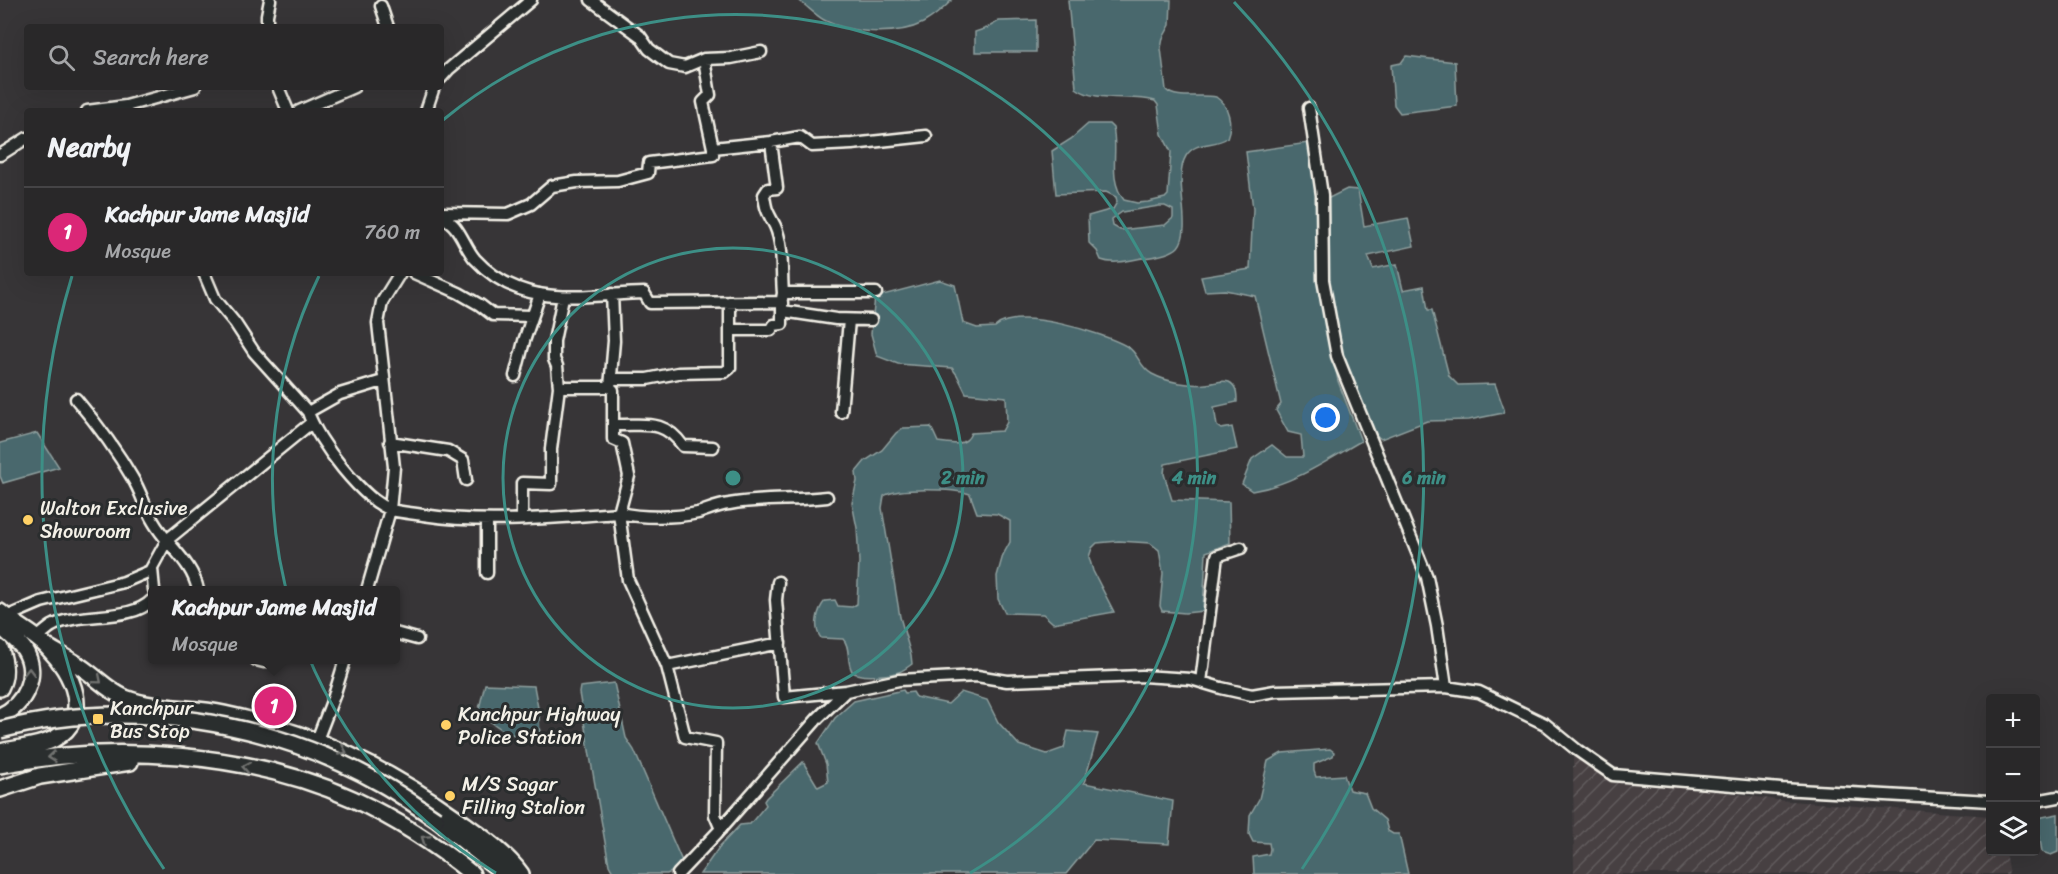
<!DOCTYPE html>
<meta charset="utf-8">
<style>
:root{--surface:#292829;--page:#353435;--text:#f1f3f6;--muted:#a5a6a8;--line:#454446;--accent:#db2777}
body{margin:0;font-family:Sriracha,sans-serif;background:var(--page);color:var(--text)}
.controls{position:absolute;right:18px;bottom:18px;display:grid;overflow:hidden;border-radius:6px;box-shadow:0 6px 24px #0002}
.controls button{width:54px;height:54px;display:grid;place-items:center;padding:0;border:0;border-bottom:2px solid var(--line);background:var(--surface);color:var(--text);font:30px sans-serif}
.you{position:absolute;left:1326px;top:418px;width:21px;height:21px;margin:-15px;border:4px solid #fff;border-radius:50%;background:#1a73e8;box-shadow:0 0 0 9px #1a73e833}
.badge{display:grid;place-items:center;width:39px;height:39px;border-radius:50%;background:var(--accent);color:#fff;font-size:20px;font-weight:700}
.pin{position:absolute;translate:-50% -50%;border:3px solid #fff;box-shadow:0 2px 6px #0006}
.popup{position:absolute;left:148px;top:586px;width:252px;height:78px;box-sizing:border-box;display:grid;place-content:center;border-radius:6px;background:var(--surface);filter:drop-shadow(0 2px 4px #0005);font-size:20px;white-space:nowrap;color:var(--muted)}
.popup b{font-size:22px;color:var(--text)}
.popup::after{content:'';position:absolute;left:50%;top:100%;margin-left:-12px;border:12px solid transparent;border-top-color:var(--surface)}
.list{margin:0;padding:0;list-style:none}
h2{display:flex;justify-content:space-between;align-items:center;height:78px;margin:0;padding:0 24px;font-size:26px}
h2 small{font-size:20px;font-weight:400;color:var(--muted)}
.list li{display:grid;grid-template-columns:39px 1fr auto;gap:18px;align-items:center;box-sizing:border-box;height:90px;padding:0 24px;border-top:2px solid var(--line)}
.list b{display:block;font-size:22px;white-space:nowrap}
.list p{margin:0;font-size:20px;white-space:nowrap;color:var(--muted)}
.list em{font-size:20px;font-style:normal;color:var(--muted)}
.icon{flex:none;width:33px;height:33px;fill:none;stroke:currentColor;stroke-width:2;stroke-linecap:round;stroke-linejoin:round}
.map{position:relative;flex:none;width:2058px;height:874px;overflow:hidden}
.search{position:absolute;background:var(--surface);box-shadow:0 6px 24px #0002;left:24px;top:24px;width:420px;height:66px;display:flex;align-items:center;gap:15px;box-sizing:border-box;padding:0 21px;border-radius:6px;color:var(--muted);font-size:22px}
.panel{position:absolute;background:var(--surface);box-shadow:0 6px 24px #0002;left:24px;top:108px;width:420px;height:168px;border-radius:6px}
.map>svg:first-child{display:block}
</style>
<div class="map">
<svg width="2058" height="874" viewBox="0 0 2058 874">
<defs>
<pattern id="industrial-furrows" width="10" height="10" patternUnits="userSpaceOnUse" patternTransform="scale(1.5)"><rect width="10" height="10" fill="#463f42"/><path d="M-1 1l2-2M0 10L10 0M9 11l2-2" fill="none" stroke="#615b5d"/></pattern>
</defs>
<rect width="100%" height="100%" fill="#373537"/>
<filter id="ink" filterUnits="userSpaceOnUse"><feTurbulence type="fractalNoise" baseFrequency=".0167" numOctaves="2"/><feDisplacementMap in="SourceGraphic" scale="12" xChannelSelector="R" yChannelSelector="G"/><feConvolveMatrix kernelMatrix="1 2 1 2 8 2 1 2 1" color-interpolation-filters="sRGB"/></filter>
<g filter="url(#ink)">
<path fill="url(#industrial-furrows)" d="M1573,755L1651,781L1777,800L1990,816V852H2005L2009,874H1574Z"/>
<path fill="#4a686d" stroke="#8e9f9e" stroke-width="1.5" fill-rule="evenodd" d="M798,0H952C943,9 934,17 923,23C897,36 849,34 824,20C815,15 807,6 798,0Z
M1068,0H1171L1170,25L1163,38L1161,48L1166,90C1175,100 1202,94 1216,97C1229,106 1233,123 1227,138C1214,147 1196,140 1186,156C1172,179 1194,228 1178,247C1171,254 1152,257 1143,258C1130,260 1114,265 1101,260L1097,251L1089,243L1088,216L1113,209L1117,202L1116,197L1106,192L1056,194L1052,151L1071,139L1088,124H1109L1113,128C1119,152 1107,178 1124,200L1137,203L1148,202L1165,198L1168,195L1171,152L1162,134L1158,105L1155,101C1132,94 1095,103 1076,88ZM1159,206H1165L1173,210V218L1165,225L1120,230L1113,226L1112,219L1122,212Z
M1036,20V52H975V32L987,28L999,21Z
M1406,56L1455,62L1457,106L1400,113L1394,105L1391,65L1401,63Z
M1308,143L1317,203L1320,289L1338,381L1361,441C1326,461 1292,485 1252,491L1242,484L1252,459L1272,445L1287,457H1303L1301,435L1288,432L1276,410L1281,404L1255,296L1225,290L1205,291L1201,277L1250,269L1253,209L1246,152Z
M1347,189L1358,190L1364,226L1408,218L1414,246L1368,256L1373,269L1397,264L1403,290L1424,286L1428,310H1432L1449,376L1458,385L1495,384L1504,409L1503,413L1469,420L1427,421L1381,439L1376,435C1368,419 1358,402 1351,385C1329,328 1326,260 1327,199Z
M940,280L955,285L963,323L977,328L995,327C1018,306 1104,333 1128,347C1138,353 1140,368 1152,374C1167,382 1189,386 1206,384C1214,384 1221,379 1229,382C1237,386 1237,394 1237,402L1214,407L1217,426L1221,429L1232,427L1237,449L1165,464L1164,474L1172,500L1229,502L1230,543L1206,552L1203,611L1185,613L1162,611L1160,606L1163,573L1159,550L1150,543L1119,541L1097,543L1092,548L1089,557L1093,571L1114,612L1053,623L1043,614L1005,613L998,599L997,576L1003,555L1010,542V521L997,514L977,513L970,494C955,489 897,487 884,496L882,508L900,617L911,655L912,664C908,667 904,670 899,672C891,675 858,679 852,671C846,661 851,647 843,639L821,638C813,628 817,610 825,601L835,600L838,606L852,607L857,604L859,562L857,528L852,503L857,481L856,472L865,461L882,450L896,433L903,428L931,427L938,442C951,444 966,447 971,433L1002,431L1007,422L1006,397L966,393L957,375L952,368L898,364L877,356L871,334L875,297Z
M37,433L59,467L3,483L0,476V443Z
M614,683L626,738L634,750L684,866L667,874H614L609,865L579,693L580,687Z
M485,684L534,686L539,713L540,741L507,733L478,713Z
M903,690L905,693L913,692L916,697L948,704L961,692L987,700L998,722L1019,745L1047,754L1064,748L1068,731L1098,734L1084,783L1173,801L1169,844L1094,840L1066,874H700L720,846L740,825L750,824L766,805L764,801L766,798L803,762L818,787L828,782L826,764L818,743L835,718L854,701Z
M1330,749L1334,752L1333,756L1314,764V771L1316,777L1344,775L1349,790L1365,793L1371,808L1385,820L1388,831L1393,834H1399L1408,874H1254L1253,857L1269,854L1270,849L1269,843L1253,842L1249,834L1250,815L1259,799L1268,761L1282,753Z
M2058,814V852L2051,855L2042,852L2037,818Z"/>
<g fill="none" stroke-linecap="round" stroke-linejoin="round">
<g stroke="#f4f1e8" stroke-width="15">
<path id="minor" d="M591,0L640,36L649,49L669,64L685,67L704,59L731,58L761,52
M381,6L388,27
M267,27V15L270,0
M704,59L710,95L703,102L713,148
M441,78L449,69L531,0
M278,87L288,111
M126,106L195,87
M87,111L126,106L127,111
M299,111L354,87
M426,111L434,87
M771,142L777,188L768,189L764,195C766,212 768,212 775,226C784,246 781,272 783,293
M0,155L27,138
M441,213L508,214L531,204L552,186L577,182L618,181L648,173L649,163L713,155V148L771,142L800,137L812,146L852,144L926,136
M441,216C446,219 452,223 455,227C463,237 467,250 475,259C522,310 582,295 644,293L650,303L782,302V324L774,325L771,330H730
M204,273L215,299L235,323L254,352L308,412C316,439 364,502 392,510C402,513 413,513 423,515C488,525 554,517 619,513C642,518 674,518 698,513C708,510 718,505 729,504C762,498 795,501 827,497
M414,273L459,293L480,305L493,315L532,316
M612,294L614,341L610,387L613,390V439L622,443L629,476L619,513L628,580L667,666L685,737L716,743L715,815L721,829
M563,297L554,341V359L557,366L559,387H610
M782,299L783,293H876
M783,311L836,319L871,320
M515,376L524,341L540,294
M611,379H647L678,373L725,372L730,368V302
M76,399C97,424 117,451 133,479C141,492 145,508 153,521C167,546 192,561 198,590
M308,412L340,394L383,381
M841,412L849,320
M613,425C645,426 663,418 683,446L713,447
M390,442L448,451L463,460L466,480
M522,519V483L551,484V449L559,387
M487,520V573
M152,569L154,590
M778,582L776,600L784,697L846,691
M367,590L390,510L394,467L378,323L382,302L400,273
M6,617L41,602L124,582L150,571L167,540L311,423
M395,633L417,639
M37,638C42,634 47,629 52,626C81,610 130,623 152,600
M256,660L264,662
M667,666L780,643
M1201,682L1217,556L1241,548
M1446,687L1479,692L1545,724L1577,750L1613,775L1781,789L1990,801
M317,740L334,696L345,660
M2036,801L2058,797
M678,874L717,833L818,718L846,691L899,680L977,676L1007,681L1142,676L1191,679L1221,688L1252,695L1275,691L1446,687L1437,626L1427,577L1337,356L1323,280L1322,195L1309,108"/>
</g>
<g stroke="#f4f1e8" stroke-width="20">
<path id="highway" d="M0,612C15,625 34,633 48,648C72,672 94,717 54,739C38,747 17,748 0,752
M0,626C8,633 17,640 24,649C40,674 25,705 0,716
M0,648C5,662 7,675 0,688
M49,648C61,655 73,661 84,669C98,679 109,691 125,698C156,710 192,707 224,714C314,733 385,767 459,820C481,836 506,853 521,874
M0,765C112,743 249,752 353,799C396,819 435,844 472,874
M0,789L40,776L130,762
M436,819L505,874"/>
</g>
<use href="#minor" stroke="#2a2d2e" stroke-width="10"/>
<use href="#highway" stroke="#2a2d2e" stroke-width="15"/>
<g stroke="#f4f1e8" stroke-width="20" stroke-linecap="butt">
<path id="highway-bridge" d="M0,730C126,697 269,720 382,784C400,794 418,807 436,819"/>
</g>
<use href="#highway-bridge" stroke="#2a2d2e" stroke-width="15"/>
</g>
<defs><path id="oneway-chevron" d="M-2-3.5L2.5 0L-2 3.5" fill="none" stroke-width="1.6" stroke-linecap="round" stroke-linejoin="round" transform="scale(1.5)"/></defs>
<g stroke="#71726f">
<use href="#oneway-chevron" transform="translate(29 672) rotate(-89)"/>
<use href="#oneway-chevron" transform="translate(98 680) rotate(40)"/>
<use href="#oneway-chevron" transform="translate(343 751) rotate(24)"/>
<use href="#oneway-chevron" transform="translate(52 757) rotate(174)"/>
<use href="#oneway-chevron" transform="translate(246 767) rotate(-170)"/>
<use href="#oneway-chevron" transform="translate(425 839) rotate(-146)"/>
</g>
</g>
<g fill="none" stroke="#3d8f86" stroke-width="3">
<circle cx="733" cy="478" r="230"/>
<path d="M496 873A461 461 0 0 1 319 276M443 120A461 461 0 1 1 970 873"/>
<path d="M164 869A691 691 0 0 1 72 276M1234 2A691 691 0 0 1 1302 869"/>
</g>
<g fill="#ffd166" stroke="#2a2d2e" stroke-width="2">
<circle cx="28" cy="520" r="6"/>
<rect x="92" y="713" width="12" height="12" rx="3"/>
<circle cx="446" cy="725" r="6"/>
<circle cx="450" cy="796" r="6"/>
</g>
<g text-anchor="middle" stroke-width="6" stroke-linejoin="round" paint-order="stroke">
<g font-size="20" fill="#f4f1e8" stroke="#2a2d2e" text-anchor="start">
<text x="40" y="515">Walton Exclusive<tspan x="40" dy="23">Showroom</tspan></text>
<text x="110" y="715">Kanchpur<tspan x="110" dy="23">Bus Stop</tspan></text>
<text x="458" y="721">Kanchpur Highway<tspan x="458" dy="23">Police Station</tspan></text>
<text x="462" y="791">M/S Sagar<tspan x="462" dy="23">Filling Stalion</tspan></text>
</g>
</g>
<circle cx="733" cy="478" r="9" fill="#3d8f86" stroke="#2a2d2e" stroke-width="3"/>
<g font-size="18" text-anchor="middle" font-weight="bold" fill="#3d8f86" stroke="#2a2d2e" stroke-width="6" stroke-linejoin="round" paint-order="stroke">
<text x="963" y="484">2 min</text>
<text x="1194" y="484">4 min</text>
<text x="1424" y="484">6 min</text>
</g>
</svg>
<div class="controls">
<button>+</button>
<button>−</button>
<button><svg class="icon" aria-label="layers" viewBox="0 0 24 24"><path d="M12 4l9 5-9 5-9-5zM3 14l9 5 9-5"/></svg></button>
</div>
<div class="you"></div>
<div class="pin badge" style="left:274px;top:706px">1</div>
<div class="popup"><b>Kachpur Jame Masjid</b>Mosque</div>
<div class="search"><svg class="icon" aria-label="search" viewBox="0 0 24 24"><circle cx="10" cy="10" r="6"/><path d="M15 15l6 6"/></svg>Search here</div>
<section class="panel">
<h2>Nearby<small></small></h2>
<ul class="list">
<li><span class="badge">1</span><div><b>Kachpur Jame Masjid</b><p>Mosque</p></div><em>760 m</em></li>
</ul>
</section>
</div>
